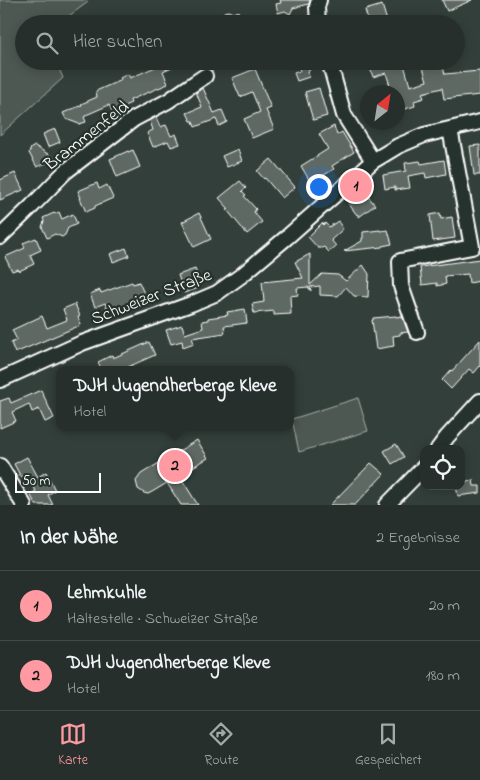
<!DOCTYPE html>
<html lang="de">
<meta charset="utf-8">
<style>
:root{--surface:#262f2c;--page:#2e3734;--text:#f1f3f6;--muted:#a4a9a9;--line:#424a48;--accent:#ff9aa2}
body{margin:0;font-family:"Indie Flower",sans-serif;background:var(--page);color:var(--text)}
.controls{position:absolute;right:15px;bottom:15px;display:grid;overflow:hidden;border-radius:10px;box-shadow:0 2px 12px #0003}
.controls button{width:45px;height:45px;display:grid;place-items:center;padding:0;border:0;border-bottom:1px solid var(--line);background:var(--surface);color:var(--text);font:25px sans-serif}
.compass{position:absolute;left:360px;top:85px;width:45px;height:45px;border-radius:50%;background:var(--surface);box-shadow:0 2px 12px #0003;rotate:30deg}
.scale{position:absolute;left:15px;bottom:12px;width:86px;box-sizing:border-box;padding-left:5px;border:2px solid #fff;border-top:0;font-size:14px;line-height:18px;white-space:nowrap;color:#fff;-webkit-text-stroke:4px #26332d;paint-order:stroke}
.you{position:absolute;left:318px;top:186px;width:18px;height:18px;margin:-12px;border:4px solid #fff;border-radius:50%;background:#1a73e8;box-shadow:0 0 0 8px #1a73e833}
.badge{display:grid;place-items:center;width:32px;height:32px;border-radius:50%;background:var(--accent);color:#111;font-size:16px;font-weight:700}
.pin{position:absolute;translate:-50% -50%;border:2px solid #fff;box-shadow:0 1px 5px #0006}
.popup{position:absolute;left:56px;top:366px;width:238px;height:65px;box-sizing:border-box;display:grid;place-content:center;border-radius:10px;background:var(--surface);filter:drop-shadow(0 1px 4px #0005);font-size:16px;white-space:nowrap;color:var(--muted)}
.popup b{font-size:19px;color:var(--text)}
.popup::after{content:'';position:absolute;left:50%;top:100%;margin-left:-10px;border:10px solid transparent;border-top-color:var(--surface)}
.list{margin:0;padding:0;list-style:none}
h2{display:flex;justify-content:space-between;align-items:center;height:65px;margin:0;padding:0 20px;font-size:21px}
h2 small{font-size:16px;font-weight:400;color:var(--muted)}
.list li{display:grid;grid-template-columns:32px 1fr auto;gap:15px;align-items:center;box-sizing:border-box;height:70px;padding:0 20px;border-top:1px solid var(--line)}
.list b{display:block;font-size:19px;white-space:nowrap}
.list p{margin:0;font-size:16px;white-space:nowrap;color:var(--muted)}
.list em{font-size:16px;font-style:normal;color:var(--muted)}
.icon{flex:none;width:28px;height:28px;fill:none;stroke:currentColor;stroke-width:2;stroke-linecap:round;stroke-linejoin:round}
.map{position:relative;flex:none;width:480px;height:505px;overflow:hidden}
.search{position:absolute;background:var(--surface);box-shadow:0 2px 12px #0003;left:15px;right:15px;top:15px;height:55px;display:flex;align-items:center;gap:12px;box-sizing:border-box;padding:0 18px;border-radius:28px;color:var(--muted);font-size:19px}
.sheet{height:205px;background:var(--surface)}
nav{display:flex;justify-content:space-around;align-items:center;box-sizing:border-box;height:70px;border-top:1px solid var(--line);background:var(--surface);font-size:14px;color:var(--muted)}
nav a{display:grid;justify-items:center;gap:2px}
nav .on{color:var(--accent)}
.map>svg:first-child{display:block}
</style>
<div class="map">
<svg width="480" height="505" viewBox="0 0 480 505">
<rect width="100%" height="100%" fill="#333f3a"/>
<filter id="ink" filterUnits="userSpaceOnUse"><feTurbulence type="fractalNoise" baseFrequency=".02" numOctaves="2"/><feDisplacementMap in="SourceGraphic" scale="10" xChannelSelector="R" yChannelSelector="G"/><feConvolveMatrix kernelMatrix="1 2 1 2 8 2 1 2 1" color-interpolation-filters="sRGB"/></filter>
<g filter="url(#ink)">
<path fill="#4d5853" stroke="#a6aca9" d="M0,0H86L88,2L58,24H24V61H56L63,78L0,135Z
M358,398L368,431L299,452L292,419Z"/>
<path fill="#5f6964" stroke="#fff" d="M280,0H310L309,4L293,8L290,14L285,11L278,13L276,4L281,3Z
M442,0H472L447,11Z
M382,5L388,24H369L365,10Z
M228,11L233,13L238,11L243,24H220L224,12Z
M158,61H186L163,71L168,84L130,100L131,103L112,111L109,105L86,115V116L84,117L86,122L79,124L66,119L63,113L82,105L81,104L97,97L96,91L121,80L120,78L128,74L130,78L160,65Z
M297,61H307L310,70L308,71L309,77L297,81L294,73L300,71Z
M370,61H403L410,86L427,81L421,61H441L445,74L480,71V95L444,99L442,88L422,93L424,98L414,101L415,106L398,111V92H392L386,73L373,77L369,65H371Z
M255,69L271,108L266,110L274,129L252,138L244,119L260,112L252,92L240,97L232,78Z
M203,88L214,113L222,110L227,122L219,126L216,119L195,127L193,121H191L187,113L202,107L196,92Z
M319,88L327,116L313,120L305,92Z
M156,117L160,127L166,125L171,136L176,134L180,144L171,147L168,141L153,147L147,133L153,130L150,121Z
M334,126L337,135L342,132L354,152L332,166L334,169L311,183L301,166L328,149L319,134Z
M55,129L60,142L48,147L43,134Z
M480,145V175H474L470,146Z
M35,146L56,159L37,167L29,153L31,148Z
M238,149L242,161L227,167L222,156Z
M133,150L140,167L117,177L110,159L128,151V152Z
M271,159L295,187L282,198L265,178L264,179L257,171Z
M444,160L446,174L426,178L425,173L408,176L410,188L395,190V187L385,189L383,175L406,171L405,163L420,161L421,164Z
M15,173L23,190L0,200V180Z
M240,181L246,188L242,191L246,195L244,196L256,209L254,212L262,222L247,234L227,210L229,209L219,198Z
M97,183L99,189L107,185L113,198L95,206V208L86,212L80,198H81L78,191Z
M363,190L375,205L359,217V214L357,215L348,203Z
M59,212L62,219L73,214L77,224L68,228L65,235L62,237L55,234L47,238L42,227L44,221L43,218L54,213L55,214Z
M199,213L211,239L194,247L182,222Z
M440,213L441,219L452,217L455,238L433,241L430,215Z
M338,221L343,229L331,240L336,246L329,252L324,247L322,248H318L308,237L322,223L324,225L325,223L329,227Z
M380,230V231L388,230L392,244L382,246V247L344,251L362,241V238H363V232Z
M36,238L41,250L30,255L34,264L19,271L18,269L12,271L5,257L25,248L23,243Z
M126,248L129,256L113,262L110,254Z
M310,254V285L322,274L338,275L346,281L363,265L369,274L368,297L354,296L346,287L338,296L320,295V286L310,287L311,291L308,287L297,288L298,295L290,296L291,314L274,315V311L254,313L252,304L264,302L262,282L303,278L295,262Z
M480,259V281L469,283L468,274L445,276L446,284L437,286V283L422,285L420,267Z
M195,269L200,282L197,283L199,288L184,293L178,275Z
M132,282L133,284L139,282L146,298L109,314L105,303L95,307L90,294L100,290L101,293Z
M75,304L80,316L78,317L81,325L15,353L11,343L17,340L12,330L42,316L47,328L67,320L63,309Z
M245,309L247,323L224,326L225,333L192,338L194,343L183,347L182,341L171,344L166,330L182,325L185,334L203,328L202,321L208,320V318L228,315L227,312Z
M396,316V317L402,316L408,332L400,333V335L393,336L394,346L376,349L372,320H373V318Z
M480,340V366L474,373L469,369L451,389L442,380L451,370L452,371Z
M149,342L155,355L121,370H102L98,362L112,355L113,358Z
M41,390L54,418L45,422L39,409L32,412L29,404L12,412L16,421L0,428V401L9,398L11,403Z
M197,440L208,458L179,475L198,505H181L167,483L152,492L148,494L144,493L138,489L136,481L141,474Z
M396,444L404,457L392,464L384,451Z
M27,457L38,477L46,472L55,490L48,495L53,505H36L30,494L36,491L26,474L21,477L14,464Z
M371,463L384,474L355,505H330Z
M473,480L474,486H480V493L458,496L456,486H461V482Z"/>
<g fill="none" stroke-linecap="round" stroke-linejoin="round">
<g stroke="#fff" stroke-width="18">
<path id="minor" d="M318,24L317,7L319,0
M329,61L344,115L373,161
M0,237L32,206L65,172L134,119L168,101L205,76
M417,332L401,286L400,261L472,247L450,129
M0,380L82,343L191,304L217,293L242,275L286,238L373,161L398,146L424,135L480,122
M438,449L447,437L480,401
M0,466L24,505
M387,505L424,467"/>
</g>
<use href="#minor" stroke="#26332d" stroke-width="14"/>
</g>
</g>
<g text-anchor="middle" stroke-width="4.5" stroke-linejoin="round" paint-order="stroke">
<g font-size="18" fill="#fff" stroke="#26332d">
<text transform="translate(86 135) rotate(-38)" y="6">Brammenfeld</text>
<text transform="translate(151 296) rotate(-21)" y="6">Schweizer Straße</text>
</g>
</g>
</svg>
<div class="controls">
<button><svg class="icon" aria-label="locate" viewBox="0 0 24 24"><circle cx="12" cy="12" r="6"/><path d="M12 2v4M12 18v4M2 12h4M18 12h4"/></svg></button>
</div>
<svg class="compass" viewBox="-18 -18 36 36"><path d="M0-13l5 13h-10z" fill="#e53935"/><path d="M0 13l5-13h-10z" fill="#a4a9a9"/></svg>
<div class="scale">50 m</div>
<div class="you"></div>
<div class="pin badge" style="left:356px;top:186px">1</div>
<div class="pin badge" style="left:175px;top:466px">2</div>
<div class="popup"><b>DJH Jugendherberge Kleve</b>Hotel</div>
<div class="search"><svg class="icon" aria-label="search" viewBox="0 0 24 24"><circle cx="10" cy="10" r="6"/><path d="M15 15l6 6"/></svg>Hier suchen</div>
</div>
<section class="sheet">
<h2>In der Nähe<small>2 Ergebnisse</small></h2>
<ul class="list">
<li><span class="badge">1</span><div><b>Lehmkuhle</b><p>Haltestelle · Schweizer Straße</p></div><em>20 m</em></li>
<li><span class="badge">2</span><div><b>DJH Jugendherberge Kleve</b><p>Hotel</p></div><em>180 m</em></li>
</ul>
</section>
<nav>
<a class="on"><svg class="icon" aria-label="map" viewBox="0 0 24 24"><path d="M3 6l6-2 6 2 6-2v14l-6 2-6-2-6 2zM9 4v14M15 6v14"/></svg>Karte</a>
<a><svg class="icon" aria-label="directions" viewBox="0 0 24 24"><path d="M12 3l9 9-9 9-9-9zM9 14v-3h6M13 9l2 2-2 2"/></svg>Route</a>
<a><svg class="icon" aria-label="saved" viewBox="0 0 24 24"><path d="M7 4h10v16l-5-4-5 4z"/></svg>Gespeichert</a>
</nav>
